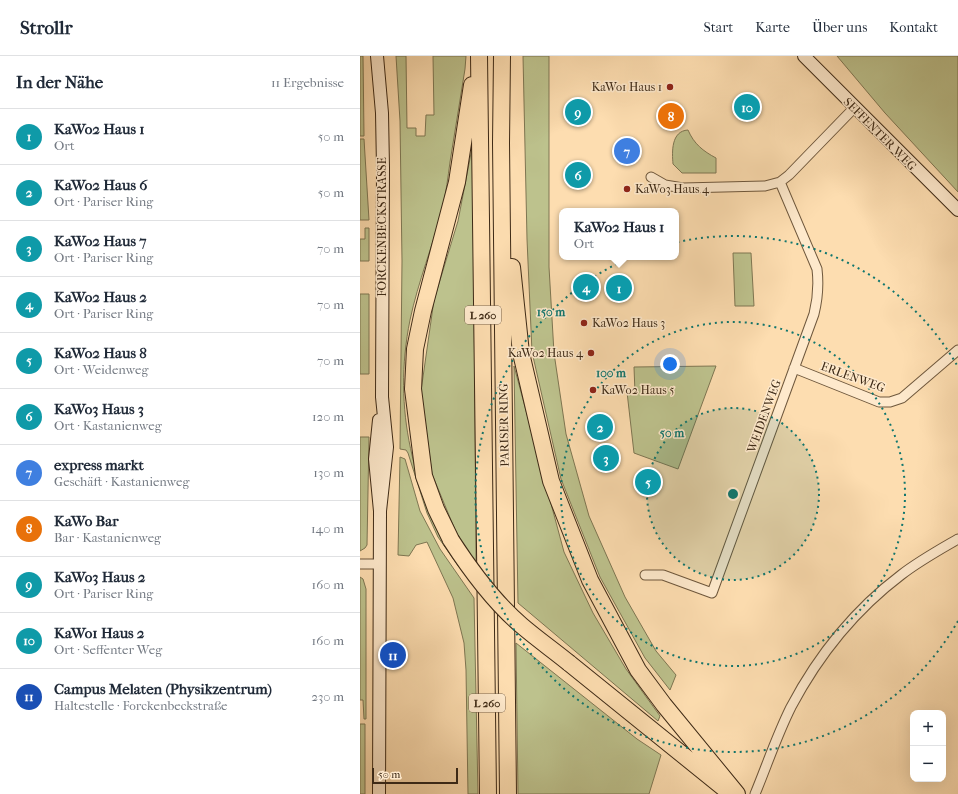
<!DOCTYPE html>
<html lang="de">
<meta charset="utf-8">
<style>
:root{--surface:#fff;--page:#f2f2f3;--text:#1f2937;--muted:#747a83;--line:#e0e1e3;--accent:#b45309}
body{margin:0;font-family:"IM FELL French Canon",serif;background:var(--page);color:var(--text)}
.controls{position:absolute;right:12px;bottom:12px;display:grid;overflow:hidden;border-radius:8px;box-shadow:0 4px 16px #0002}
.controls button{width:36px;height:36px;display:grid;place-items:center;padding:0;border:0;border-bottom:1px solid var(--line);background:var(--surface);color:var(--text);font:20px sans-serif}
.scale{position:absolute;left:12px;bottom:10px;width:86px;box-sizing:border-box;padding-left:4px;border:2px solid #3e2a16;border-top:0;font-size:11px;line-height:14px;white-space:nowrap;color:#3e2a16;-webkit-text-stroke:3px #fee9cc;paint-order:stroke}
.you{position:absolute;left:310px;top:308px;width:14px;height:14px;margin:-10px;border:3px solid #fff;border-radius:50%;background:#1a73e8;box-shadow:0 0 0 6px #1a73e833}
.badge{display:grid;place-items:center;width:26px;height:26px;border-radius:50%;background:var(--accent);color:#fff;font-size:13px;font-weight:700}
.pin{position:absolute;translate:-50% -50%;border:2px solid #fff;box-shadow:0 1px 4px #0006}
.popup{position:absolute;left:199px;top:152px;width:120px;height:52px;box-sizing:border-box;display:grid;place-content:center;border-radius:8px;background:var(--surface);filter:drop-shadow(0 1px 3px #0005);font-size:13px;white-space:nowrap;color:var(--muted)}
.popup b{font-size:15px;color:var(--text)}
.popup::after{content:'';position:absolute;left:50%;top:100%;margin-left:-8px;border:8px solid transparent;border-top-color:var(--surface)}
.list{margin:0;padding:0;list-style:none}
h2{display:flex;justify-content:space-between;align-items:center;height:52px;margin:0;padding:0 16px;font-size:17px}
h2 small{font-size:13px;font-weight:400;color:var(--muted)}
.list li{display:grid;grid-template-columns:26px 1fr auto;gap:12px;align-items:center;box-sizing:border-box;height:56px;padding:0 16px;border-top:1px solid var(--line)}
.list b{display:block;font-size:15px;white-space:nowrap}
.list p{margin:0;font-size:13px;white-space:nowrap;color:var(--muted)}
.list em{font-size:13px;font-style:normal;color:var(--muted)}
.map{position:relative;flex:none;width:598px;height:738px;overflow:hidden}
header{display:flex;align-items:center;gap:24px;box-sizing:border-box;height:56px;padding:0 20px;background:var(--surface);border-bottom:1px solid var(--line)}
header strong{font-size:19px}
nav{display:flex;gap:22px;margin-inline-start:auto;font-size:14px}
main{display:flex}
aside{flex:1;background:var(--surface)}
.map>svg:first-child{display:block}
</style>
<header>
<strong>Strollr</strong>
<nav><a>Start</a><a>Karte</a><a>Über uns</a><a>Kontakt</a></nav>
</header>
<main>
<aside>
<h2>In der Nähe<small>11 Ergebnisse</small></h2>
<ul class="list">
<li><span class="badge" style="background:#0f9aa8">1</span><div><b>KaWo2 Haus 1</b><p>Ort</p></div><em>50 m</em></li>
<li><span class="badge" style="background:#0f9aa8">2</span><div><b>KaWo2 Haus 6</b><p>Ort · Pariser Ring</p></div><em>50 m</em></li>
<li><span class="badge" style="background:#0f9aa8">3</span><div><b>KaWo2 Haus 7</b><p>Ort · Pariser Ring</p></div><em>70 m</em></li>
<li><span class="badge" style="background:#0f9aa8">4</span><div><b>KaWo2 Haus 2</b><p>Ort · Pariser Ring</p></div><em>70 m</em></li>
<li><span class="badge" style="background:#0f9aa8">5</span><div><b>KaWo2 Haus 8</b><p>Ort · Weidenweg</p></div><em>70 m</em></li>
<li><span class="badge" style="background:#0f9aa8">6</span><div><b>KaWo3 Haus 3</b><p>Ort · Kastanienweg</p></div><em>120 m</em></li>
<li><span class="badge" style="background:#3f7fe0">7</span><div><b>express markt</b><p>Geschäft · Kastanienweg</p></div><em>130 m</em></li>
<li><span class="badge" style="background:#e8710a">8</span><div><b>KaWo Bar</b><p>Bar · Kastanienweg</p></div><em>140 m</em></li>
<li><span class="badge" style="background:#0f9aa8">9</span><div><b>KaWo3 Haus 2</b><p>Ort · Pariser Ring</p></div><em>160 m</em></li>
<li><span class="badge" style="background:#0f9aa8">10</span><div><b>KaWo1 Haus 2</b><p>Ort · Seffenter Weg</p></div><em>160 m</em></li>
<li><span class="badge" style="background:#1a4fb4">11</span><div><b>Campus Melaten (Physikzentrum)</b><p>Haltestelle · Forckenbeckstraße</p></div><em>230 m</em></li>
</ul>
</aside>
<div class="map">
<svg width="598" height="738" viewBox="0 0 598 738">
<rect width="100%" height="100%" fill="#fdddb0"/>
<filter id="stains"><feTurbulence type="fractalNoise" baseFrequency=".005" numOctaves="4"/><feColorMatrix values="0 0 0 0 .2 0 0 0 0 .09 0 0 0 0 .02 0 0 0 .5 -.17"/></filter>
<radialGradient id="worn" r=".72"><stop offset=".6" stop-color="#630" stop-opacity="0"/><stop offset="1" stop-color="#630" stop-opacity=".3"/></radialGradient>
<path fill="#bdc28d" stroke="#7e7652" d="M0,0H3L4,80H0Z
M36,0H46L47,72H56V80H65L66,59H74L73,0H106L105,13C100,44 95,75 90,106C88,121 86,136 83,151C73,189 58,226 50,264C32,353 53,435 99,511L78,481L67,457L48,397L46,394L40,393L42,205L40,65Z
M163,0H189V211L194,297L206,378L229,460L265,541L296,595L316,619L310,634L285,602L240,521L201,423L172,296L167,183Z
M477,0H598V136L525,57Z
M328,74C334,88 343,95 356,102V117H322L313,108C312,96 311,75 328,74Z
M0,83H4L9,164H0Z
M113,87L116,506L98,481L72,418L61,335L74,244L98,165Z
M5,172H9V205H0V183H5Z
M373,197H391L394,250H375Z
M0,238H9V318H0Z
M154,310L204,496L233,557L266,613L300,660L298,665L158,547Z
M356,310L318,413L274,397L267,336L275,337L274,311Z
M0,381H9L7,489L5,492L0,495Z
M40,401L45,403L60,455L80,493L114,542L118,738H108L106,614L104,587L93,542L67,486L56,489L49,500L38,499Z
M0,521L3,523L6,533V663H4L3,644H0Z
M156,587L277,683L301,699L289,738H158Z
M0,668H5V738H0Z"/>
<g fill="none" stroke-linecap="round" stroke-linejoin="round">
<g stroke="#6e573c" stroke-width="11">
<path id="street" d="M291,121L305,129L323,132L405,130L420,126L429,119L494,52
M434,312L519,346H530L542,342L598,294
M0,508H19
M285,519H303L352,537L454,258C458,242 459,230 457,213L420,126
M395,738C407,709 417,679 431,651C458,600 496,553 541,519C559,505 579,494 598,483"/>
</g>
<g stroke="#3e2a16" stroke-width="14">
<path id="secondary" d="M17,0L22,57L23,112L22,341L27,391L20,455
M444,0L598,154
M19,364L15,403L20,455L19,738"/>
</g>
<g stroke="#3e2a16" stroke-width="18">
<path id="highway" d="M119,0L128,738
M142,0L141,87L148,738
M152,211L161,297L191,425L230,524L278,614L304,649L377,738
M91,484L76,453L64,420L53,333L55,293L63,255L97,126L112,29
M209,607L365,733"/>
</g>
<use href="#street" stroke="#fee9cc" stroke-width="9"/>
<use href="#secondary" stroke="#fee9cc" stroke-width="12"/>
<use href="#highway" stroke="#fdddb0" stroke-width="16"/>
<g stroke="#3e2a16" stroke-width="18" stroke-linecap="butt">
<path id="highway-bridge" d="M91,484C111,515 133,545 161,569C176,582 193,594 209,607"/>
</g>
<use href="#highway-bridge" stroke="#fdddb0" stroke-width="16"/>
</g>
<circle cx="373" cy="438" r="86" fill="#0f766e" fill-opacity=".12"/>
<g fill="none" stroke="#0f766e" stroke-width="2" stroke-dasharray="2 4">
<circle cx="373" cy="438" r="86"/>
<circle cx="373" cy="438" r="172"/>
<path d="M598 565A258 258 0 1 1 598 311"/>
</g>
<g fill="#8f2418" stroke="#fee9cc" stroke-width="1.5">
<circle cx="310" cy="31" r="4"/>
<circle cx="267" cy="133" r="4"/>
<circle cx="224" cy="267" r="4"/>
<circle cx="231" cy="297" r="4"/>
<circle cx="233" cy="334" r="4"/>
</g>
<g text-anchor="middle" stroke-width="3" stroke-linejoin="round" paint-order="stroke">
<g fill="#fee9cc" stroke="#78634d" stroke-width="1">
<rect x="105" y="250" width="36" height="18" rx="3"/>
<rect x="109" y="638" width="36" height="18" rx="3"/>
</g>
<g font-size="11" font-weight="bold" fill="#3e2a16">
<text x="123" y="263">L 260</text>
<text x="127" y="651">L 260</text>
</g>
<g font-size="12" fill="#3e2a16" stroke="#fee9cc" text-anchor="start">
<text x="302" y="35" text-anchor="end">KaWo1 Haus 1</text>
<text x="275" y="137">KaWo3 Haus 4</text>
<text x="232" y="271">KaWo2 Haus 3</text>
<text x="223" y="301" text-anchor="end">KaWo2 Haus 4</text>
<text x="241" y="338">KaWo2 Haus 5</text>
</g>
<g font-size="12" fill="#3e2a16" stroke="#fee9cc">
<text transform="translate(520 78) rotate(45)" y="4">SEFFENTER WEG</text>
<text transform="translate(22 171) rotate(-90)" y="4">FORCKENBECKSTRASSE</text>
<text transform="translate(493 321) rotate(20)" y="4">ERLENWEG</text>
<text transform="translate(404 360) rotate(-70)" y="4">WEIDENWEG</text>
<text transform="translate(144 369) rotate(-91)" y="4">PARISER RING</text>
</g>
</g>
<circle cx="373" cy="438" r="6" fill="#0f766e" stroke="#fee9cc" stroke-width="2"/>
<g font-size="12" text-anchor="middle" font-weight="bold" fill="#0f766e" stroke="#fee9cc" stroke-width="3" stroke-linejoin="round" paint-order="stroke">
<text x="191" y="260">150 m</text>
<text x="251" y="321">100 m</text>
<text x="312" y="381">50 m</text>
</g>
<rect width="100%" height="100%" filter="url(#stains)"/>
<rect width="100%" height="100%" fill="url(#worn)"/>
</svg>
<div class="controls">
<button>+</button>
<button>−</button>
</div>
<div class="scale">50 m</div>
<div class="you"></div>
<div class="pin badge" style="left:259px;top:232px;background:#0f9aa8">1</div>
<div class="popup"><b>KaWo2 Haus 1</b>Ort</div>
<div class="pin badge" style="left:240px;top:371px;background:#0f9aa8">2</div>
<div class="pin badge" style="left:246px;top:402px;background:#0f9aa8">3</div>
<div class="pin badge" style="left:226px;top:231px;background:#0f9aa8">4</div>
<div class="pin badge" style="left:288px;top:426px;background:#0f9aa8">5</div>
<div class="pin badge" style="left:218px;top:119px;background:#0f9aa8">6</div>
<div class="pin badge" style="left:267px;top:95px;background:#3f7fe0">7</div>
<div class="pin badge" style="left:311px;top:60px;background:#e8710a">8</div>
<div class="pin badge" style="left:218px;top:56px;background:#0f9aa8">9</div>
<div class="pin badge" style="left:387px;top:51px;background:#0f9aa8">10</div>
<div class="pin badge" style="left:33px;top:599px;background:#1a4fb4">11</div>
</div>
</main>
